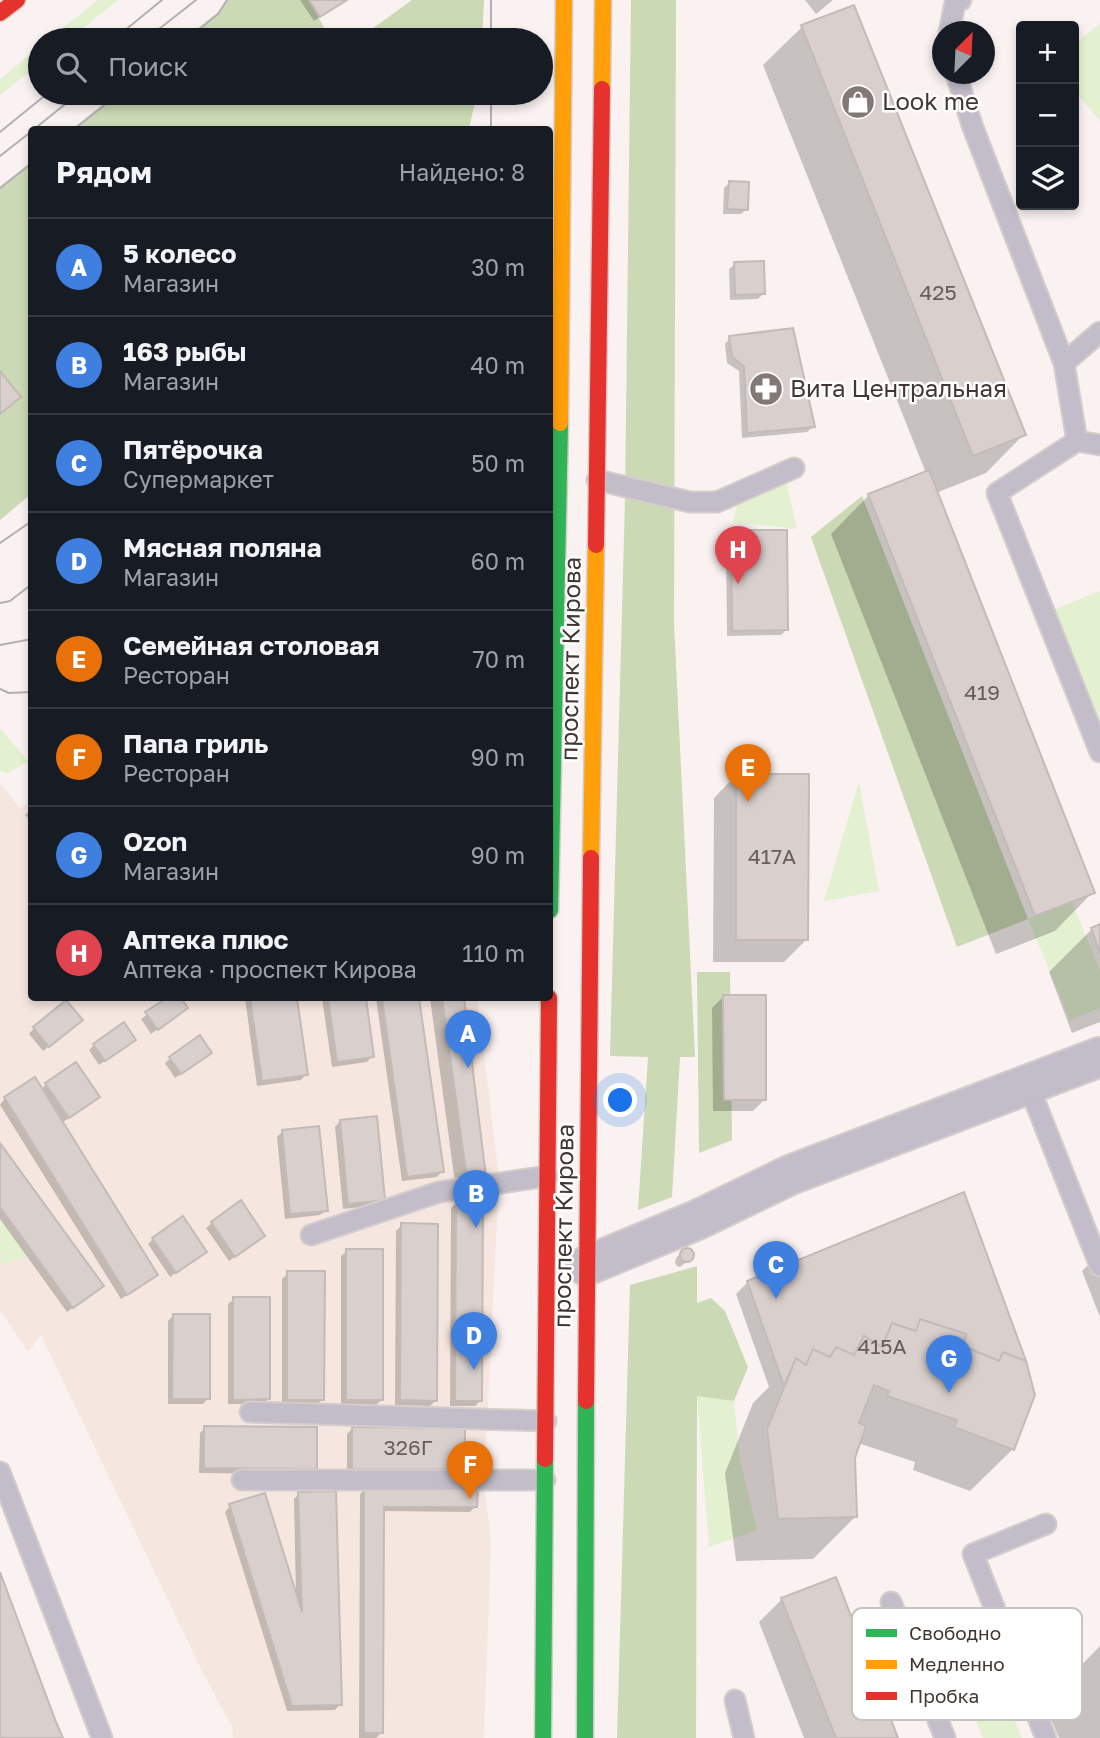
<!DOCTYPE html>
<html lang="ru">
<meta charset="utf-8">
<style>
:root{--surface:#171b24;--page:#242831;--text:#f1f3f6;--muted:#9ea1a6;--line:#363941;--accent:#827875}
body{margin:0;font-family:"Golos Text",sans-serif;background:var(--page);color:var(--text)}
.controls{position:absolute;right:21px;top:21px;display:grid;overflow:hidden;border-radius:7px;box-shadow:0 4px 10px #0003}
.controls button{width:63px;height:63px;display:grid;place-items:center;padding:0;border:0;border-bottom:2px solid var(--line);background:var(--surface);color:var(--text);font:35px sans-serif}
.compass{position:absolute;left:932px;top:21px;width:63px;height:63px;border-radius:50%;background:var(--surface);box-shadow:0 4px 10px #0003;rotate:24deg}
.you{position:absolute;left:621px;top:1101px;width:24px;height:24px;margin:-18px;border:5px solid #fff;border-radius:50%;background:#1a73e8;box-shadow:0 0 0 10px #1a73e833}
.badge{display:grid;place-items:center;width:46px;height:46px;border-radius:50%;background:var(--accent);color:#fff;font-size:23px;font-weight:700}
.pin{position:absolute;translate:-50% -58px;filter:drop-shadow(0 2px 4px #0008)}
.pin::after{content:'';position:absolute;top:37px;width:24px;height:21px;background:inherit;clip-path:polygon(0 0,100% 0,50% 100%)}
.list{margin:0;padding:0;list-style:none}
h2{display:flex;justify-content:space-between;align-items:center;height:91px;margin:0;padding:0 28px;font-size:30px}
h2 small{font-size:23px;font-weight:400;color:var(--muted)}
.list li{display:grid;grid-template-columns:46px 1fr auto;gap:21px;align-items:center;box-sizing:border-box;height:98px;padding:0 28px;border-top:2px solid var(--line)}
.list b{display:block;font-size:26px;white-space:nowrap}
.list p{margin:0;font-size:23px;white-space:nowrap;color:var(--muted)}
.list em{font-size:23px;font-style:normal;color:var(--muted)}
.icon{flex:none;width:38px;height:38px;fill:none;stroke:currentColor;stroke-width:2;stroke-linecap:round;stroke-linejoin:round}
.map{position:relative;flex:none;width:1100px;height:1738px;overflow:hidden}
.search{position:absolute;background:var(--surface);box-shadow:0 4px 10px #0003;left:28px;top:28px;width:525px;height:77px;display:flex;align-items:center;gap:18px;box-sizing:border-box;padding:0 24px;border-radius:38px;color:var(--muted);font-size:26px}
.panel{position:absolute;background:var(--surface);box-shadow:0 4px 10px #0003;left:28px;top:126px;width:525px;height:875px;border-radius:7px}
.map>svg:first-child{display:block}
</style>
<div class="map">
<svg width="1100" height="1738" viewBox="0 0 1100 1738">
<rect width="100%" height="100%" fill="#f9f2f0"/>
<path fill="#f6e6e0" d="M0,783L21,809L31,801L32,998H477L499,1177L484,1485L491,1541L484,1738H233L232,1727L202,1671L41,1335L28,1352L0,1310Z"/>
<path fill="#e3f1d0" d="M98,0H118L68,40H48Z
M1100,23V121L1074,90V45Z
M40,46V63L0,95V79Z
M785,476L797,529L733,522L738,501Z
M1100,591V723L1055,609Z
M0,728L28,761L8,773L0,771Z
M859,782L879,891L824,901Z
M1072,902L1100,971V1008L1070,1020L1028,919Z
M0,1218L29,1256L1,1265Z
M697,1396L734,1401L740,1460L757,1530L709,1547Z
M992,1666L1022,1738H983L959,1679Z"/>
<path fill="#cbd9b5" d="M227,0H309L327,33L362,36L412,0H484L482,40H183L222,9Z
M631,0H676L674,623L695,1057H680L672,1197L638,1210L648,1057L610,1056L625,499Z
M117,93H477L469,129H72Z
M31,162V494L0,520V187Z
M862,496L1028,919L957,947L811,537Z
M697,972H730L732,1140L699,1153Z
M697,1266V1303L711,1298L725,1311L748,1367L734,1401L697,1396L696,1738H617L630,1285Z"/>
<path fill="#0003" d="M300,0H347L314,21Z
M805,0H833L816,14Z
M853,7L1024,434L986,473L936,493L1093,892L1055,931L996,954L831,534L869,495L926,473L763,65L802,27Z
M729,183L747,209L741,214H723L724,188Z
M735,264L764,293L758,299L730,300L729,269Z
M730,338L813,427L807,432L742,438L739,371L727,363L725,344Z
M732,532L786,630L781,635L727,636L726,537Z
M736,775L807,939L784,962H713L714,798Z
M31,809H32V822L25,815Z
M1100,926V1022L1072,1033L1049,972L1091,930Z
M724,996L765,1099L753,1111H713L712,1008Z
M170,998H179L186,1008L151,1034L141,1019Z
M245,998H295L306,1074L301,1080L257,1086Z
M322,998H364L372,1056L367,1062L332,1067Z
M376,998H417L442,1171L437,1177L402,1181Z
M430,998H463L484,1176L456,1190Z
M75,1025L43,1051L29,1034L34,1028Z
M94,1045H128L99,1065L89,1050Z
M171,1058H204L175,1078L165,1063Z
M35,1080L41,1090L46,1084L98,1097L62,1123L156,1275L121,1299L0,1105L5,1098Z
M340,1121L384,1200L378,1205L343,1209L335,1127Z
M282,1132L326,1210L320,1215L285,1219L277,1137Z
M0,1146L102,1286L67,1312L0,1219Z
M457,1203L481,1400L475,1406H450L451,1208Z
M212,1223L258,1241L229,1261L206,1228Z
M402,1225L436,1400L430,1406L395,1405L396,1231Z
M153,1239L199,1257L170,1277L148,1244Z
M347,1251L381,1400L376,1405H341V1256Z
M689,1251L692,1258L680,1267L677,1266L675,1263L676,1258L682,1252Z
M1100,1253V1317L1082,1271Z
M288,1273L322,1399L317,1405L282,1404V1279Z
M748,1282L1013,1449L970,1491L913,1470L915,1462L858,1443L853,1458L856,1516L813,1559L736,1561L725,1473L753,1403L769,1387L736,1294Z
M234,1299L268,1399L263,1404H228V1304Z
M174,1315L208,1398L203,1404H168V1321Z
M205,1428L316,1468L310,1474L199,1473L200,1433Z
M352,1429L463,1469L457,1474H347V1434Z
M365,1489L475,1507L470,1512L382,1511L381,1733L376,1738H359L360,1494Z
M299,1494L340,1704L335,1710L287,1711L225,1512L230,1506L296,1596L294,1499Z
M782,1599L896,1738H804L759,1622Z
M1100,1646V1738H1059L1049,1714L1063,1700L1059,1688Z"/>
<path fill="#d9d0ce" stroke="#c3bbb8" stroke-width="2" d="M309,0H347L320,17Z
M854,5L1026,435L973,456L801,25Z
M729,181L749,182L748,210L727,209Z
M764,261L765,294L735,295L734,262Z
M793,328L815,427L747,433L744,366L732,357L729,336Z
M0,371L21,397L0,414Z
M929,470L1095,893L1035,916L868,494Z
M731,530H787L788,630L732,631Z
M736,774H809L808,940H736Z
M1100,924V953L1091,928Z
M723,995H766V1100H724Z
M167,998H181L188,1008L158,1030L145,1012Z
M250,998H297L308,1075L262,1081Z
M328,998H366L374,1057L337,1062Z
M382,998H419L444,1172L407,1177Z
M442,998H464L486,1177L467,1179Z
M66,1000L83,1020L49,1047L33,1027Z
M124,1022L136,1040L105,1061L93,1044Z
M200,1035L212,1053L181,1074L169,1057Z
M76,1062L100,1097L69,1118L45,1083Z
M35,1077L158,1275L127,1295L4,1097Z
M377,1116L385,1200L348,1204L340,1120Z
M319,1126L328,1211L290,1214L282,1130Z
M0,1143L104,1286L73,1308L0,1207Z
M964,1192L1026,1361L1003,1352L999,1361L963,1346L966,1334L920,1319L916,1331L892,1323L882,1347L864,1336L854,1355L836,1347L830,1357L813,1349L806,1365L796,1358L784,1386L747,1281Z
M241,1200L265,1236L235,1257L211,1222Z
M456,1201L483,1202L482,1401H455Z
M183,1216L207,1252L176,1273L152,1238Z
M401,1223L438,1224L437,1401L400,1400Z
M680 1255a7 7 0 1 1 14 0a7 7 0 1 1-14 0Z
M346,1249H383V1400H346Z
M287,1271H325L324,1400H287Z
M233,1297H270V1399L233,1400Z
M173,1314H210V1399H172Z
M920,1319L966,1334L963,1346L999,1361L1003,1352L1026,1361L1035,1395L1014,1450L954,1427L957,1420L887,1396L889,1391L874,1385L859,1423L866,1426L855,1458L857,1517L778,1519L767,1429L796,1358L806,1365L813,1349L830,1357L836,1347L854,1355L864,1336L882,1347L892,1323L916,1331Z
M204,1426L317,1427V1469L204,1468Z
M352,1427L465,1428V1469H352Z
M364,1487L478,1488L477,1507H384L383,1733H364Z
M336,1491L342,1705L292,1706L229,1504L265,1493L302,1612L298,1492Z
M0,1572L56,1722L63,1738H0Z
M836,1577L898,1738H836L781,1598Z"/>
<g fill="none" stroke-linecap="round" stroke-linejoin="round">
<g stroke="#d4cdcb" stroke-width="23">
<path id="lane" d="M949,32L955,3L961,0
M956,74L972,125L1064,363L1077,441L1100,445
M1064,363L1100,332
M1077,441L997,493L1100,752
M597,480L690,502H717L794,468
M1028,1084L1100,1266
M311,1235L439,1192L548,1176
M250,1412L546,1421
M0,1472L102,1738
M242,1480H545
M891,1602L945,1738
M735,1700L744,1738
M1046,1738L973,1554L1046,1524"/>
</g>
<g stroke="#d4cdcb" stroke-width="42">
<path id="street" d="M586,1266L697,1220L790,1175L1100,1057"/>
</g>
<g stroke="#d4cdcb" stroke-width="19">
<path id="fast" d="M550,910L560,423
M543,1738L545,1459
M585,1738L586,1401"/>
</g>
<g stroke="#d4cdcb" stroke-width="19">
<path id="slow" d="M602,89L603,0
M560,423L564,0
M591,858L596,545"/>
</g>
<g stroke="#d4cdcb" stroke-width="19">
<path id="jam" d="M0,13L17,0
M596,545L602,89
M586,1401L591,858
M545,1459L549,998"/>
</g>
<use href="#lane" stroke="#c3bcc9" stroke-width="19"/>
<use href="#street" stroke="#c3bcc9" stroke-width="38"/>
<use href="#fast" stroke="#30b455" stroke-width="16"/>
<use href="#slow" stroke="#ff9f0a" stroke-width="16"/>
<use href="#jam" stroke="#e5322d" stroke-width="16"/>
<path stroke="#b4aeb5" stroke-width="2" d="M491,0V40
M113,40L162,0
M145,40L196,0
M186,40L218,14L227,0
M491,93V130
M33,130L79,93
M73,130L120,93
M0,132L48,93
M0,156L32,131
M0,188L32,163
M0,543L32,521
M0,603L10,601L32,584
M0,645L32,639
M0,689L9,693L32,692"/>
</g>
<defs>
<g id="shop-disc" transform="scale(1.75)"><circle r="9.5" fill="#827875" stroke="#fff"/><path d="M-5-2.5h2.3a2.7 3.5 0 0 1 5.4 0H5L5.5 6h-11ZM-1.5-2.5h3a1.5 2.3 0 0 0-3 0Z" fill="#fff"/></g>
<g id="pharmacy-disc" transform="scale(1.75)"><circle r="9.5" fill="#827875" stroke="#fff"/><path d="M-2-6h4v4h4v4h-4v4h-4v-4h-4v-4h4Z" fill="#fff"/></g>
</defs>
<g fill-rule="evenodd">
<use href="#shop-disc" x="858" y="102"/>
<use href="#pharmacy-disc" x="766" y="389"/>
</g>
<g text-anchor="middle" stroke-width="5" stroke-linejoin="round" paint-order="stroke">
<g font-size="21" fill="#685d5a">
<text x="938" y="300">425</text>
<text x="982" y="700">419</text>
<text x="772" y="864">417А</text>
<text x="882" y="1354">415А</text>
<text x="408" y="1455">326Г</text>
</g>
<g font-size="24" fill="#423733" stroke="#fff" text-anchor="start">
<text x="882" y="110">Look me</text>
<text x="790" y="397">Вита Центральная</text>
</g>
<g font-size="24" fill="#423733" stroke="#fff">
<text transform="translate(571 659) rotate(-89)" y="8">проспект Кирова</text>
<text transform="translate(564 1226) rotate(-89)" y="8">проспект Кирова</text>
</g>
</g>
<rect x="852" y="1608" width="230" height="112" rx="10" fill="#fff" stroke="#c6c3c2" stroke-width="2"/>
<rect x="866" y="1629" width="31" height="8" fill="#30b455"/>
<rect x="866" y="1660" width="31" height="9" fill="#ff9f0a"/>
<rect x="866" y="1692" width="31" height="8" fill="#e5322d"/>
<g font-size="19" fill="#423733">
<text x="909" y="1640">Свободно</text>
<text x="909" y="1671">Медленно</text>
<text x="909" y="1703">Пробка</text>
</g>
</svg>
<div class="controls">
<button>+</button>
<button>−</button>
<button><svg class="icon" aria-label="layers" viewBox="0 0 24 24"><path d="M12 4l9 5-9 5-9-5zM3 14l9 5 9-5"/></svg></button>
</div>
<svg class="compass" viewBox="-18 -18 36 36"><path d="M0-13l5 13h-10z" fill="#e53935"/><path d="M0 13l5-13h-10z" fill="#9ea1a6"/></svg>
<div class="you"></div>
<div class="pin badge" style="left:468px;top:1068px;background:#3f7fe0">A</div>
<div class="pin badge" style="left:476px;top:1228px;background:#3f7fe0">B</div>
<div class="pin badge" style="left:776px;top:1299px;background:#3f7fe0">C</div>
<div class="pin badge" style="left:474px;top:1370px;background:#3f7fe0">D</div>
<div class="pin badge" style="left:748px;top:802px;background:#e8710a">E</div>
<div class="pin badge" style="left:470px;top:1499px;background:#e8710a">F</div>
<div class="pin badge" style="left:949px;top:1393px;background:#3f7fe0">G</div>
<div class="pin badge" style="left:738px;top:584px;background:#e0444e">H</div>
<div class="search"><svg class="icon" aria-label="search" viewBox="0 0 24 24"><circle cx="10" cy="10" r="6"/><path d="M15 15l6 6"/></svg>Поиск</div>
<section class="panel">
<h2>Рядом<small>Найдено: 8</small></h2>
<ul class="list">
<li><span class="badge" style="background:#3f7fe0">A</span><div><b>5 колесо</b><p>Магазин</p></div><em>30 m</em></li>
<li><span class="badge" style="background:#3f7fe0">B</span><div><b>163 рыбы</b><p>Магазин</p></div><em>40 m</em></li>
<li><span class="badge" style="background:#3f7fe0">C</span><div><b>Пятёрочка</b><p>Супермаркет</p></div><em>50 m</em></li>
<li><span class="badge" style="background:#3f7fe0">D</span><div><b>Мясная поляна</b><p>Магазин</p></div><em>60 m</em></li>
<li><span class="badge" style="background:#e8710a">E</span><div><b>Семейная столовая</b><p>Ресторан</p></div><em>70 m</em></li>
<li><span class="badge" style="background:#e8710a">F</span><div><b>Папа гриль</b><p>Ресторан</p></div><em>90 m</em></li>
<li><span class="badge" style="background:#3f7fe0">G</span><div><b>Ozon</b><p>Магазин</p></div><em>90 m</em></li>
<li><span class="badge" style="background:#e0444e">H</span><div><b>Аптека плюс</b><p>Аптека · проспект Кирова</p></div><em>110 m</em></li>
</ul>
</section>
</div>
